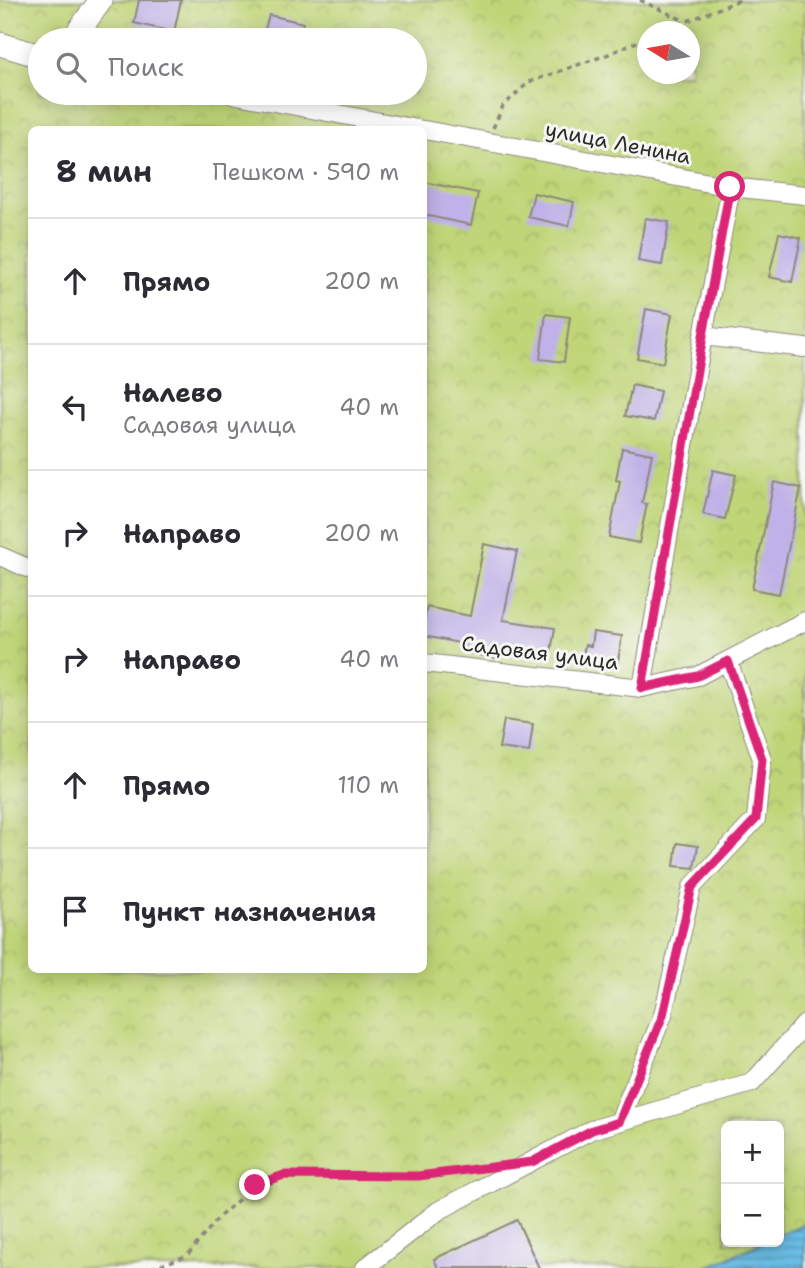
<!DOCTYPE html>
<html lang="ru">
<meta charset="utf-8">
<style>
:root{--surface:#fff;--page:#f2f2f3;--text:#2b2b33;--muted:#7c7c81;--line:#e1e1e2}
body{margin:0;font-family:"Shantell Sans",sans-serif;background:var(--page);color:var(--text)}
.controls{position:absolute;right:21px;bottom:21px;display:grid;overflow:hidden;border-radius:10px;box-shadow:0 4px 18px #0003}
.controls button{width:63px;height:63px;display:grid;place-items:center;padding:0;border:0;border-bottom:2px solid var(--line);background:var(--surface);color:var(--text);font:35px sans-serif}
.compass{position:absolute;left:637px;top:21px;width:63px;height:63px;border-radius:50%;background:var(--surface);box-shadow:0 4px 18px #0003;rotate:281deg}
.stop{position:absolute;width:21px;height:21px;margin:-16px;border:5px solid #db2777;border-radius:50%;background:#fff}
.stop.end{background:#db2777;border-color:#fff;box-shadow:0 2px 7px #0008}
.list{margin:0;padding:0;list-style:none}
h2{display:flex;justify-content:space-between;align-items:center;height:91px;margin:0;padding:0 28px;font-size:30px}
h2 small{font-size:23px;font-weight:400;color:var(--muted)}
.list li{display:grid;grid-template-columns:46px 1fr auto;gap:21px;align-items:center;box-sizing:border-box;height:126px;padding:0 28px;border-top:2px solid var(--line)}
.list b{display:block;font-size:26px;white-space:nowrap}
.list p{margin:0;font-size:23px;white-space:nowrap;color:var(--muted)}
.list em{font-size:23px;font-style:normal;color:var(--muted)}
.icon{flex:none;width:38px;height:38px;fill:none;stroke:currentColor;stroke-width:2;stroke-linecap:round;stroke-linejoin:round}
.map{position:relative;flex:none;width:805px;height:1268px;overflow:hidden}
.search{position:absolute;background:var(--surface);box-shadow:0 4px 18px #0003;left:28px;top:28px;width:399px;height:77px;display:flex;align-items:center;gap:18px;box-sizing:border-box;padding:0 24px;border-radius:38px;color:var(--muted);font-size:26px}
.panel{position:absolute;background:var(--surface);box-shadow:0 4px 18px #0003;left:28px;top:126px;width:399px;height:847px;border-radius:10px}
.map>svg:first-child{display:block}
</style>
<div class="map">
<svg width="805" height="1268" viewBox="0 0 805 1268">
<defs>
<pattern id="park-crowns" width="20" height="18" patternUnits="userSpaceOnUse" patternTransform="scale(1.75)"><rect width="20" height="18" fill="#c0d578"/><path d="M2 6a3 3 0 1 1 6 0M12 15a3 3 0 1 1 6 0" fill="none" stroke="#a5b768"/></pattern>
<pattern id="water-rules" width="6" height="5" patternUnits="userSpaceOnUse" patternTransform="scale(1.75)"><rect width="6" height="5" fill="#6cbee7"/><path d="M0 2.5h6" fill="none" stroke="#599bbb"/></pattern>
</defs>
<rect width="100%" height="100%" fill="#f6f6f2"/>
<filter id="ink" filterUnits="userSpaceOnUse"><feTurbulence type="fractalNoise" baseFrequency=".0143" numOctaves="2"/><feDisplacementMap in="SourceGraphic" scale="14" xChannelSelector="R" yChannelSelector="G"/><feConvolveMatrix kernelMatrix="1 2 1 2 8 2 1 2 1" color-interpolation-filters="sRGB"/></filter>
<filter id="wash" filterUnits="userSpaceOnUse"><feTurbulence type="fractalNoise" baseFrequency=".00686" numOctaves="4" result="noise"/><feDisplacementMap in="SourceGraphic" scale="28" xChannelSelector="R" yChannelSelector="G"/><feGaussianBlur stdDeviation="1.57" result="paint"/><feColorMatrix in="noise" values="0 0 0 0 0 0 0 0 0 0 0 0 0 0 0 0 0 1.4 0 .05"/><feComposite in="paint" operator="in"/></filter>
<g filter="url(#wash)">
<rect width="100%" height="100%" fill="#efe5cc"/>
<path fill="url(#park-crowns)" stroke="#768052" stroke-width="2" fill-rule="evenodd" d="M0,0H805V1268H0ZM648,32H690V74H648ZM40,40H415V93H40ZM32,130H424V970H32ZM726,1126H779V1242H726Z"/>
<path fill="url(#water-rules)" stroke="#4c7489" stroke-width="2" d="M805,1223V1268H705L763,1242H779V1235Z"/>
<g id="blocks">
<path fill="#c0b2e8" d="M139,0H181L174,32L134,23Z
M269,15L303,23L298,40H262Z
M424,182L478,193L471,225L424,215Z
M534,193L574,202L569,226L528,217Z
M645,218L669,222L662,265L638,261Z
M779,233L801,238L792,282L769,277Z
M646,309L672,314L663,363L637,358Z
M546,314L570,317L564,362L540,359Z
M632,385L660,391L654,421L625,416Z
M622,448L652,454L642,503L647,504L639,543L609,537L620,481L616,480Z
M713,470L736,475L725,519L703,514Z
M774,482L801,488L779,594L752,589Z
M484,544L517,551L503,620L555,628L550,657L497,649L495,658L463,652L464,644L424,636V621L427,607L470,616Z
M593,632L622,636L617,667L582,661L585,645L591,646Z
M504,720L533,724L529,752L499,748Z
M677,843L698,846L694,868L674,866Z
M517,1220L539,1268H438L434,1259Z"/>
</g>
</g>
<g filter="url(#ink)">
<use href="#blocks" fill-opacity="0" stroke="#8d887c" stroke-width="2"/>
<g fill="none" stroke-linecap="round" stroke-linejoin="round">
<g stroke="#8d887c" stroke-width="20">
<path id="minor" d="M227,93L423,130
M424,130L731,187L805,195
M703,336L805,348
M0,556L32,570
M424,663L642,688L698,676L805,621
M642,688L703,336L731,187
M619,1122L663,1015L692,887L756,819L762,759L728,661
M365,1268L438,1211L591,1130L752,1083L805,1024"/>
</g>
<g stroke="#8d887c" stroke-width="25">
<path id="tertiary" d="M72,40L101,0
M0,44L40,56"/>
</g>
<path stroke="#8d887c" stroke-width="3.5" stroke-dasharray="5 5" stroke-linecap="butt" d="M640,0L685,21
M660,32L740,0
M493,128L503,106L529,82L609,54L648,37
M151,1268L187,1256L219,1217L255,1185L284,1175L418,1176L482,1168"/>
<use href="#minor" stroke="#fff" stroke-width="18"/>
<use href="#tertiary" stroke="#fff" stroke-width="23"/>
</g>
</g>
<g fill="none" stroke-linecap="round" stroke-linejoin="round" filter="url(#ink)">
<path stroke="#db2777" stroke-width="9" d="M255,1185L284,1175L418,1176L532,1162L592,1130L619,1122L663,1015L692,887L756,819L762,759L728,661L698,676L642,688L703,336L730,187"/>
</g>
<g text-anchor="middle" stroke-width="6" stroke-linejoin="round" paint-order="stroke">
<g font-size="21" fill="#2b2b2b" stroke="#f6f6f2">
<text transform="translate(618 143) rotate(11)" y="7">улица Ленина</text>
<text transform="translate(540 653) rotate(7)" y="7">Садовая улица</text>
</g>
</g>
</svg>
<div class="controls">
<button>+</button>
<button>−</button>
</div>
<svg class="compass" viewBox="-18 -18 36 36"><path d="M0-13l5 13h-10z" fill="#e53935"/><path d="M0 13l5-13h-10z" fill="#7c7c81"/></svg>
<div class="stop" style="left:730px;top:187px"></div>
<div class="stop end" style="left:255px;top:1185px"></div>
<div class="search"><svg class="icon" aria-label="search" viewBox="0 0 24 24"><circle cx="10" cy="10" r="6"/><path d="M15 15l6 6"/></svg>Поиск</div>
<section class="panel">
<h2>8 мин<small>Пешком · 590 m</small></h2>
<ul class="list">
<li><svg class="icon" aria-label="ahead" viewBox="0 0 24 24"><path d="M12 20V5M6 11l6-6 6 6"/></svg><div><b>Прямо</b></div><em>200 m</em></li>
<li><svg class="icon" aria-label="left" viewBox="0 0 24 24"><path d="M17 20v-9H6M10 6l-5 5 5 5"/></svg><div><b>Налево</b><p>Садовая улица</p></div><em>40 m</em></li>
<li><svg class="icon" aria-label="right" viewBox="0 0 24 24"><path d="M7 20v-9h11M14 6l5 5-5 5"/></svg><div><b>Направо</b></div><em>200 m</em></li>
<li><svg class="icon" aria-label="right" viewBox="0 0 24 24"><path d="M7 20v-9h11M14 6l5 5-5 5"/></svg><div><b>Направо</b></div><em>40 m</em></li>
<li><svg class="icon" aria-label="ahead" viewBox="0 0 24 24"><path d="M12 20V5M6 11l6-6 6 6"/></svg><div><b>Прямо</b></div><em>110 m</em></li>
<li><svg class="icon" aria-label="arrive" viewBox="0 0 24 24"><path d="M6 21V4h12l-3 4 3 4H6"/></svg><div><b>Пункт назначения</b></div></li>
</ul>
</section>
</div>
